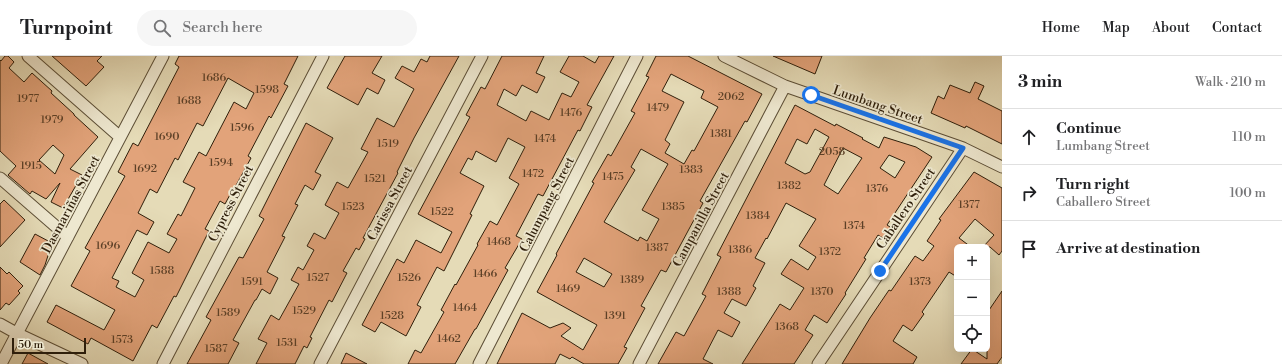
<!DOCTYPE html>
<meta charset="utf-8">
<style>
:root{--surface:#fff;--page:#f6f6f6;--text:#202124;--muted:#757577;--line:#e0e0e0}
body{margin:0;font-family:"Libre Bodoni",serif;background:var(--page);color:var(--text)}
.controls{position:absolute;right:12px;bottom:12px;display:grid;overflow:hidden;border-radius:6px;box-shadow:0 4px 16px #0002}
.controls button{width:36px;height:36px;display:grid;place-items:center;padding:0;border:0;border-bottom:1px solid var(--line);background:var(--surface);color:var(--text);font:20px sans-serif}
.scale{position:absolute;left:12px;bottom:10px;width:74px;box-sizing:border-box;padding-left:4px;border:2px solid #2f1f0b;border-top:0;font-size:11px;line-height:14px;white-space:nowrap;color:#2f1f0b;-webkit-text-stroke:3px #eee8d0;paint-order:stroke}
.stop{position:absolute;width:12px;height:12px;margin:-9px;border:3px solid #1a73e8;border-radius:50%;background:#fff}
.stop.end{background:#1a73e8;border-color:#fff;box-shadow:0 1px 4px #0008}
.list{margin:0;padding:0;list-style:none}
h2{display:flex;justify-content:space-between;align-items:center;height:52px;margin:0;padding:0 16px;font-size:17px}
h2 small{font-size:13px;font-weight:400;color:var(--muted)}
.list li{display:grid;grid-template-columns:26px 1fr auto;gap:12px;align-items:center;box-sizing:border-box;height:56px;padding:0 16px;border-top:1px solid var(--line)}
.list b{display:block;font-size:15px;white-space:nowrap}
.list p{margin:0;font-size:13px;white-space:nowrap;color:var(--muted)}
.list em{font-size:13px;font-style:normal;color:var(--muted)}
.icon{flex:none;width:22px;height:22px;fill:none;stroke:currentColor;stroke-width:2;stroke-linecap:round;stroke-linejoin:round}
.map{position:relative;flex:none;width:1002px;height:308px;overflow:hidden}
header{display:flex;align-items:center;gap:24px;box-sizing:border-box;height:56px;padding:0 20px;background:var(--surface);border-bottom:1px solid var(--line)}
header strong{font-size:19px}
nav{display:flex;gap:22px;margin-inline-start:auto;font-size:14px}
.search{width:280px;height:36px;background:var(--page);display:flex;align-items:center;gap:10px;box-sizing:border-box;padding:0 14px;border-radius:22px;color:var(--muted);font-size:15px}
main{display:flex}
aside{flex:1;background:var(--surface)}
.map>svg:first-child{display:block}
</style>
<header>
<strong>Turnpoint</strong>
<div class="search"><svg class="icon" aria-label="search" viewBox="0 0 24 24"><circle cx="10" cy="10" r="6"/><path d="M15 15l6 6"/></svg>Search here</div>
<nav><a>Home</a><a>Map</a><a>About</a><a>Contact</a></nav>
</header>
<main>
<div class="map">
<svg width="1002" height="308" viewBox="0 0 1002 308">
<rect width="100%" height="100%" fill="#e5dbb7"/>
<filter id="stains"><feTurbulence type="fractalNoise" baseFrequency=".005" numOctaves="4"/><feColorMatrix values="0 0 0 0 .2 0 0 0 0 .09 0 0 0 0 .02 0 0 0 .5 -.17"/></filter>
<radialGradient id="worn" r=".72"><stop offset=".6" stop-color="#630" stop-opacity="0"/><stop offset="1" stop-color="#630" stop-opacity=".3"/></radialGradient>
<path fill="#e2a37a" stroke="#2f1f0b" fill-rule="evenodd" d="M5,0H8L14,6L9,12L24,26L32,17L52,35L51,37L74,58V59L98,81L70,113L82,119L63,152L51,146L60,127L46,143L32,135L30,138L8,119L16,110L0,95V4L1,5ZM53,89L64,99L55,118L39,104Z
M52,0H102L97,5L104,11L86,30Z
M179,0H298L284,28L288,30L271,62L269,60L248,100L251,102L234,133H233L225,148L220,145L205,173L209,175L176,241L174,240L157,272L152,269L133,305L91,282L88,288L47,266L56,249L104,274L115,254L71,230L90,195L85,192L125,120L118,116L133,87L138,90L179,11L175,8ZM228,22L254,37L246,53L234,46L206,100L199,96L183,126L195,132L181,160L178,158L167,178L177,183L169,197L148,186L132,217L144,224L135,241L116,231L119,225L112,222L137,174L147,179L154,166L138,157L150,133L157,137L175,102L178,104L197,67L203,70Z
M345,0H382L372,17L385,24L378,38L367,32L358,49L327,32Z
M430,0H459L414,82L397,116L398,117L363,182L365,183L359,194L356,192L343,215L347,217L332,246L329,244L310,281L312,282L307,292L304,290L295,308H256L267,287L258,283L271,259L279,264L299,228L291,224L298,211L303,214L314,194L307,190L314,177L325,183L339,157L325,149L337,126L348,132L368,96L361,93L377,62L394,71L414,33L395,22L402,10L414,16L421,3L427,6Z
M502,0H544L536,17L545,21L537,37L522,29L516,40L504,33L497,49L526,65L531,55L549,64L562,37L571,41L579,26L560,16L569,0H583L595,7L599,0H614L587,49L592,51L580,75L578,74L543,140L538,138L516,180L522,183L505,212L508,214L476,273H475L455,308H408L415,294L421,297L444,256L441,254L455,228L456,229L478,189L477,188L490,165L497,169L519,128L509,122L525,91L508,82L496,106L476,95L472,104L468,102L460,117L484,130L470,158L472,159L444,215L437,211L417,249L421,251L406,280L381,266L375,276L362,269L397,203L404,207L416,184L441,197L452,176L418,158L470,61L466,59L481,31L485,33Z
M656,0H688L762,38L747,66L745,65L700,145L703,147L666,216L661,214L641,250L645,252L624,291L627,292L618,308H584L572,301L570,303L560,298L555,308H497L522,257L550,272L563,267L571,272L561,280L583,294L597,269L537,236L557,199L556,198L594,127L592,126L608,98L611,100L635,57L631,55L649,21L646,20ZM671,18L704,35L701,42L718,51L694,95L692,94L684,108L665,97L670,88L665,84L684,46L662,35ZM641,93L668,108L642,154L659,163L647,185L640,181L638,185L604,166L635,114L631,111ZM584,202L612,218L604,231L576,216Z
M773,0H822L815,18Z
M975,26L984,30L978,43L1002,55V88L966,70L965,72L931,57L938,40L944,43L950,29L970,37Z
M795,49L835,70L836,68L863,82L862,83L879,92L884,81L916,91L932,101L887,169L893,173L886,184L878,179L864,202L866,203L845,237L846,238L827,267L814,259L805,274L813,279L794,308H742L780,248L790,254L804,232L781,218L791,203L808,214L816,201L799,190L816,163L786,147L767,183L766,182L755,202L765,207L753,230L756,232L746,250L732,243L724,257L740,266L732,281L718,274L703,303L713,308H658L676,276L684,280L706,240L702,238L721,201L717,199ZM815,73L829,81L810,116L805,118L785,107L797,83L807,88ZM843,92L862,102L838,138L824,129ZM889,99L905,106L895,122L880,112Z
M306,67L333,82L315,116L321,119L313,134L305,129L295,148L298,149L282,180L285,181L267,216L278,222L270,238L262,233L256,244H255L233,284L239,287L228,308H187L211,264L206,261L239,201L243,202L264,163L259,160Z
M974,116L1002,132V195L999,199L990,191H983L994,179L975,163L959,182L971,191H957V221L949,216L922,256L924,258L912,275L903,269L893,285L917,301L913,308H842L870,262L889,234L891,235L915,200L923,205L934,190L927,185L941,164L939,163Z
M4,144L25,164L0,191V148Z
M35,178L52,187L45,209L40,219L20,206Z
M0,211L7,218L9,216L23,230L18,235L20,237L9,249L6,247L0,254Z
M1002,235V301L997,308H961L972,293L987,303V257Z
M28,297L48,308H22Z
M346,297L367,308H341Z"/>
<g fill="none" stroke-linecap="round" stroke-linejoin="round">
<g stroke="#5c4e36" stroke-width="13">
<path id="street" d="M28,0L120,81
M724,0L785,30L963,92L1002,111
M0,122L68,181
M0,268L18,278L82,308
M1,308L163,0
M163,308L323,0
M320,308L482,0
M479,308L637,0
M639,308L785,30
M818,308L963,92"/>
</g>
<use href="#street" stroke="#eee8d0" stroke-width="11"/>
</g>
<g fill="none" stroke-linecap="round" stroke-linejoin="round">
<path stroke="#1a73e8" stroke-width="5" d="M811,39L963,92L880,215"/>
</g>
<g text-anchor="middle" stroke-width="3.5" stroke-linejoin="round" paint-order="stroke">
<g font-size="11" fill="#5c4027">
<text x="214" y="25">1686</text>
<text x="267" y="37">1598</text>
<text x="731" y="44">2062</text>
<text x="28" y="46">1977</text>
<text x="189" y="48">1688</text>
<text x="658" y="55">1479</text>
<text x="571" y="60">1476</text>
<text x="52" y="67">1979</text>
<text x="242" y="75">1596</text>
<text x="721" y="81">1381</text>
<text x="167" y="84">1690</text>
<text x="545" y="86">1474</text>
<text x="388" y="91">1519</text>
<text x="832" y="99">2058</text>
<text x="221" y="110">1594</text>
<text x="31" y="113">1915</text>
<text x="145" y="116">1692</text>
<text x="691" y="117">1383</text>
<text x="533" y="121">1472</text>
<text x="613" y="124">1475</text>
<text x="375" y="126">1521</text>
<text x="789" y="133">1382</text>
<text x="877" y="136">1376</text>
<text x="969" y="152">1377</text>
<text x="353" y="154">1523</text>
<text x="673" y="154">1385</text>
<text x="442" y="159">1522</text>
<text x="758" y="163">1384</text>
<text x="854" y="173">1374</text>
<text x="499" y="189">1468</text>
<text x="108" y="193">1696</text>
<text x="657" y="195">1387</text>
<text x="740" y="197">1386</text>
<text x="830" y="199">1372</text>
<text x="162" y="218">1588</text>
<text x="485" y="221">1466</text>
<text x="318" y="225">1527</text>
<text x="409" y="225">1526</text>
<text x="632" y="227">1389</text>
<text x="252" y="229">1591</text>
<text x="920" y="229">1373</text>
<text x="568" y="236">1469</text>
<text x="729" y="239">1388</text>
<text x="822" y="239">1370</text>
<text x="465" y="255">1464</text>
<text x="304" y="258">1529</text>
<text x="228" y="260">1589</text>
<text x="392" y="263">1528</text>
<text x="615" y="263">1391</text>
<text x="787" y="274">1368</text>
<text x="449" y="286">1462</text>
<text x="122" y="287">1573</text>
<text x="287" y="290">1531</text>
<text x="216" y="296">1587</text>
</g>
<g font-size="13" fill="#2f1f0b" stroke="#eee8d0">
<text transform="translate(878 48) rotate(19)" y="5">Lumbang Street</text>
<text transform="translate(230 147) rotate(-63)" y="5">Cypress Street</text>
<text transform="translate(389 147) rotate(-62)" y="5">Carissa Street</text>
<text transform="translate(70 148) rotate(-62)" y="5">Dasmariñas Street</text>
<text transform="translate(546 148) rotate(-63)" y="5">Calumpang Street</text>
<text transform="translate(905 152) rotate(-56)" y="5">Caballero Street</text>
<text transform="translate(700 163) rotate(-62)" y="5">Campanilla Street</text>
</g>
</g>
<rect width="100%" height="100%" filter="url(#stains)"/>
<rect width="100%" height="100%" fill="url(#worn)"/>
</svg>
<div class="controls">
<button>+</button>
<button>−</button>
<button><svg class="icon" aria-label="locate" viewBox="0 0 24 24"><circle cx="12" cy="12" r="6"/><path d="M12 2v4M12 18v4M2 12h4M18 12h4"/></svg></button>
</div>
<div class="scale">50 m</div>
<div class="stop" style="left:811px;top:39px"></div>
<div class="stop end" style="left:880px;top:215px"></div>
</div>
<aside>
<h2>3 min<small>Walk · 210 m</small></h2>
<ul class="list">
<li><svg class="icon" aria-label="ahead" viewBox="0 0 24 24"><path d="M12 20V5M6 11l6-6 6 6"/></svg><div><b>Continue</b><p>Lumbang Street</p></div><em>110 m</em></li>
<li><svg class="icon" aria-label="right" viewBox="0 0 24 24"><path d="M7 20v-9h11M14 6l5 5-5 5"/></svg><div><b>Turn right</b><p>Caballero Street</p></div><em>100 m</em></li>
<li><svg class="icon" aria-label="arrive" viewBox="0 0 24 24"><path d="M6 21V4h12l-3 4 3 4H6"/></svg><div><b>Arrive at destination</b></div></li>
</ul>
</aside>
</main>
